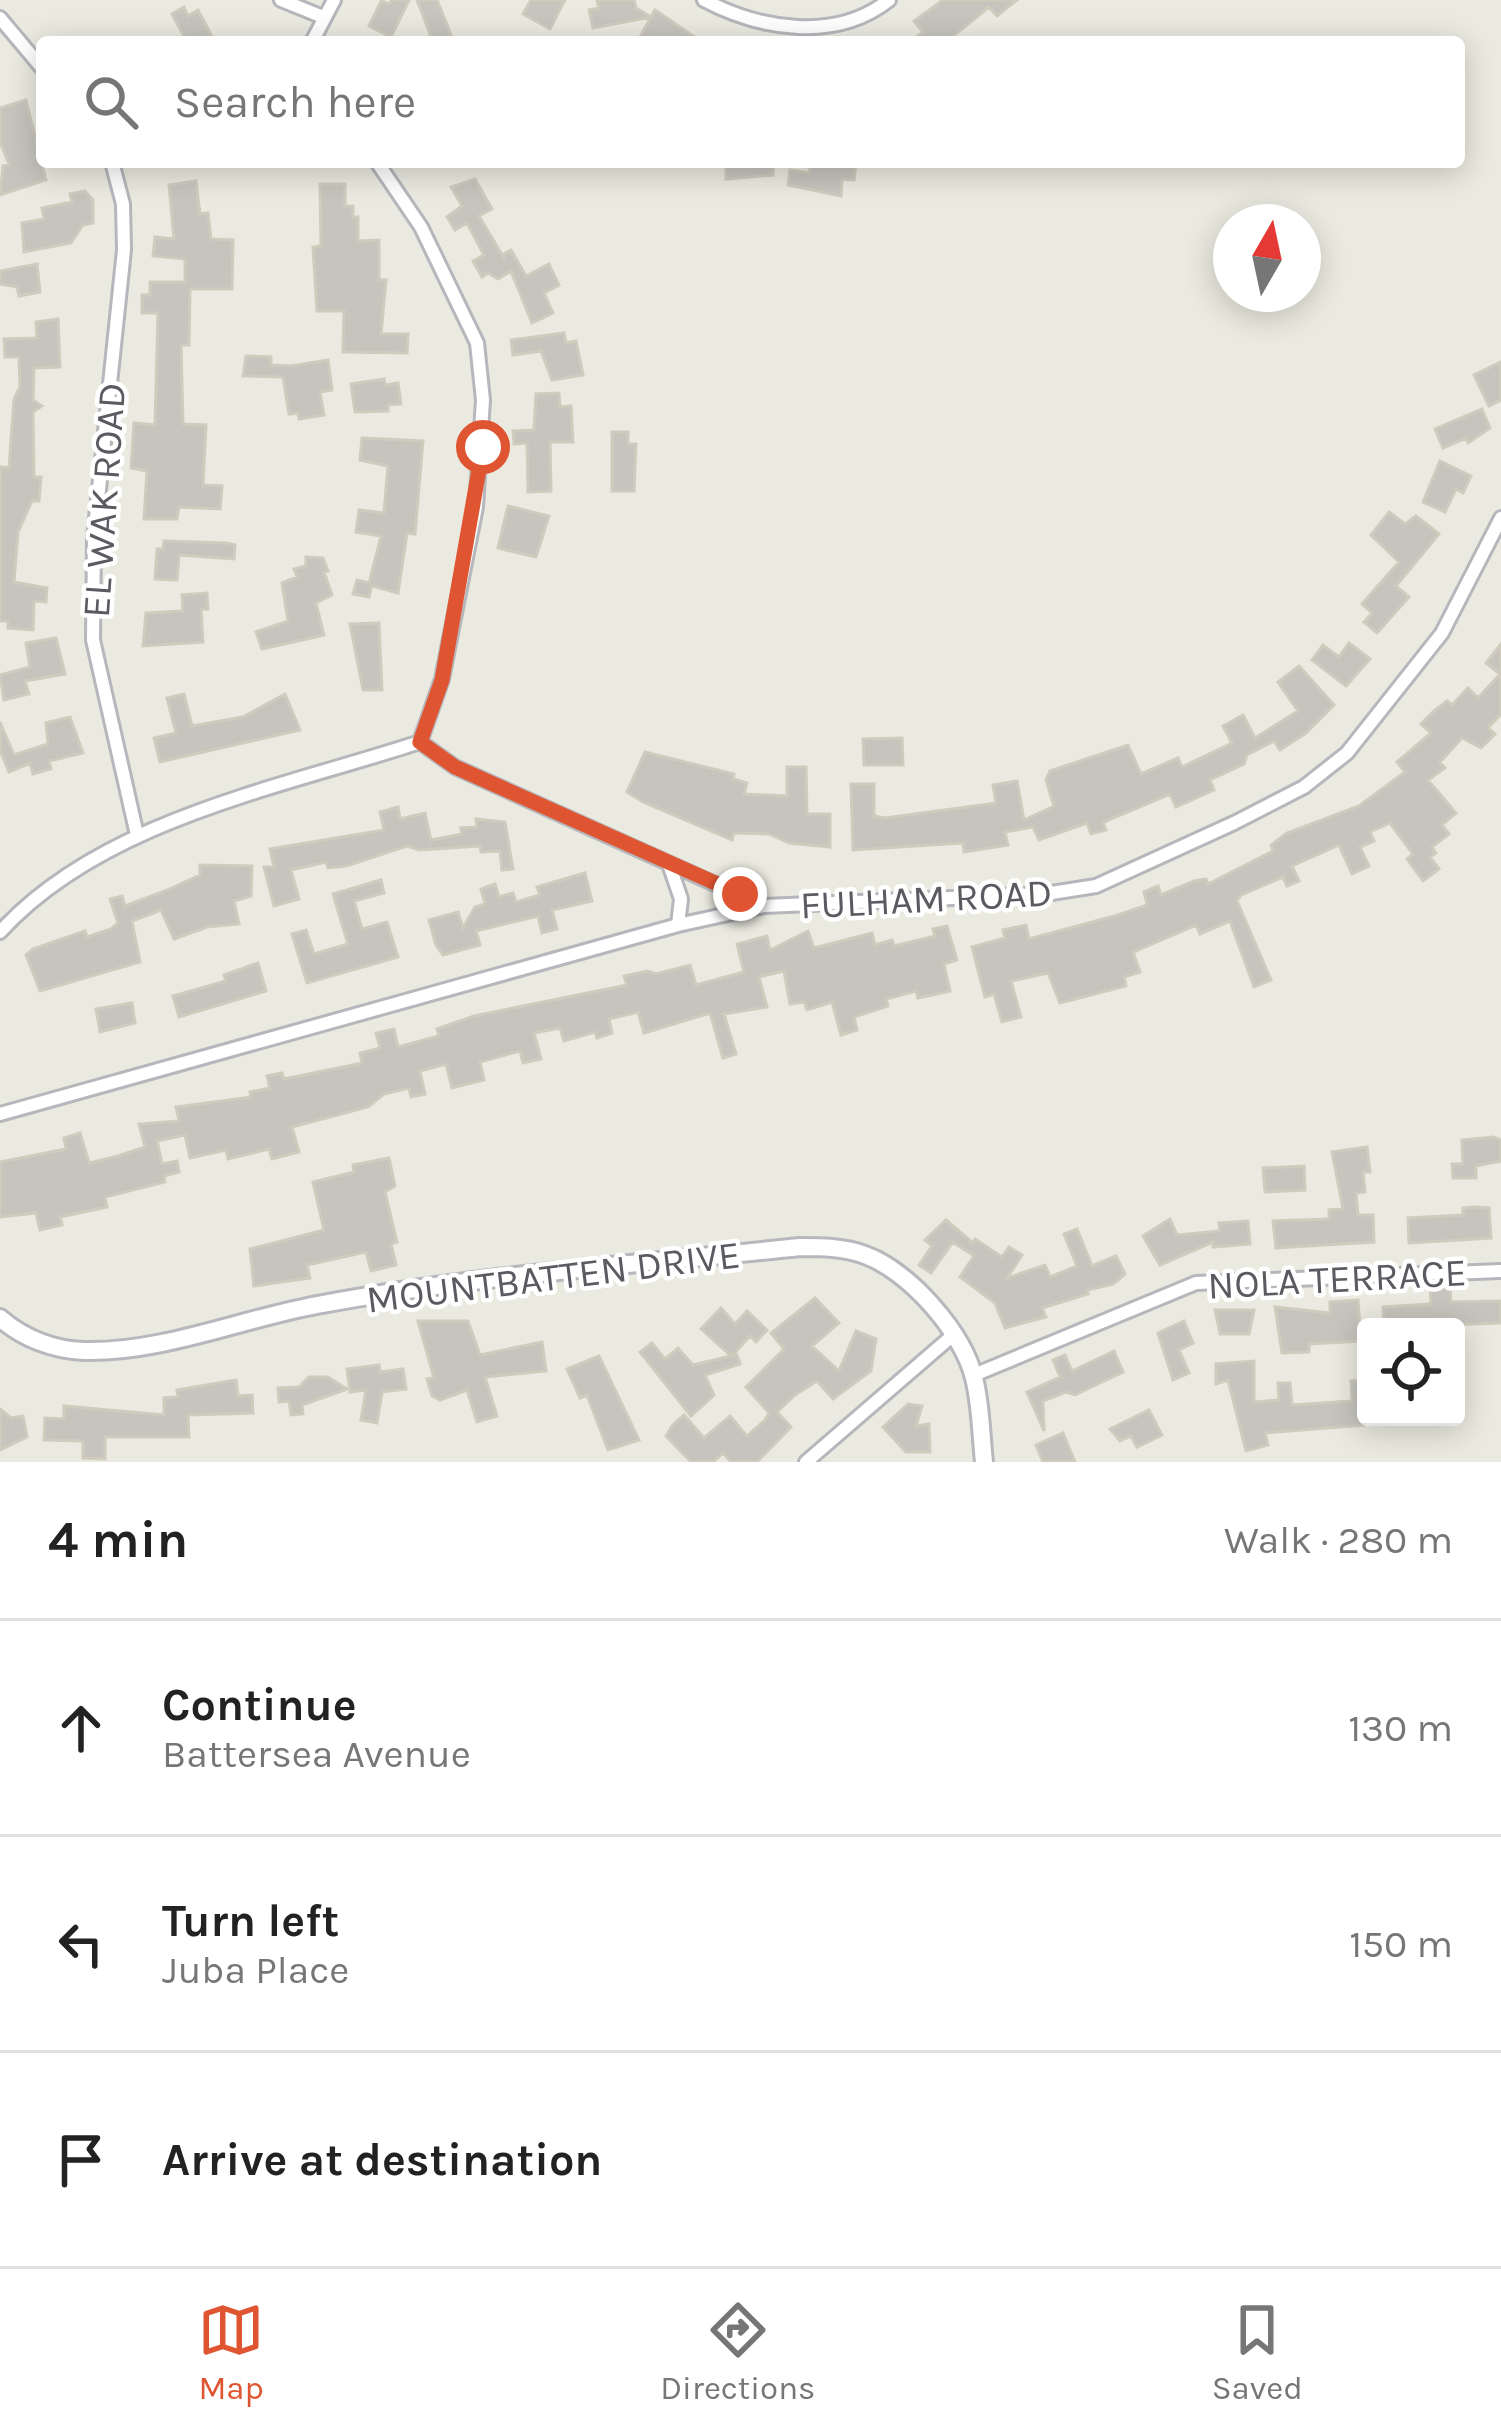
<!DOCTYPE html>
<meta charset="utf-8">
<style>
:root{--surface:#fff;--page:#f2f2f2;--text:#222;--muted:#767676;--line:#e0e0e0;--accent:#e05531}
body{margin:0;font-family:Karla,sans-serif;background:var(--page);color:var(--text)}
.controls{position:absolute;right:36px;bottom:36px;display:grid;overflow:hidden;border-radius:12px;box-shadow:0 6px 30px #0003}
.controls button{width:108px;height:108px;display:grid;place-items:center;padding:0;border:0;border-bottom:3px solid var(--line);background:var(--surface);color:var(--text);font:60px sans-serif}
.compass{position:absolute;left:1213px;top:204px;width:108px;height:108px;border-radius:50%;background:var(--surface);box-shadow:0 6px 30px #0003;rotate:9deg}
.stop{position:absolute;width:36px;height:36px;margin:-27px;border:9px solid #e05531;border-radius:50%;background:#fff}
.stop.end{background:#e05531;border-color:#fff;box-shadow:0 3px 12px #0008}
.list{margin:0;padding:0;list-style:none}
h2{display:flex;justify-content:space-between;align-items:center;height:156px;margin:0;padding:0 48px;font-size:51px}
h2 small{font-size:39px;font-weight:400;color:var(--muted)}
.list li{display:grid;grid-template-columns:78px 1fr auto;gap:36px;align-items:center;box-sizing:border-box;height:216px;padding:0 48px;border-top:3px solid var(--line)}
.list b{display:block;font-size:45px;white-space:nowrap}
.list p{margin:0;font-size:39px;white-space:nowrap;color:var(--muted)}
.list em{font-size:39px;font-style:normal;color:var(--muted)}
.icon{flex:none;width:66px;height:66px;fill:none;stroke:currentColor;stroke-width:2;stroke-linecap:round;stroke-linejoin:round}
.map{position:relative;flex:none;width:1501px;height:1462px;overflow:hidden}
.search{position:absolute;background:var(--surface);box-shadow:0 6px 30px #0003;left:36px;right:36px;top:36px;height:132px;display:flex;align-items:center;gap:30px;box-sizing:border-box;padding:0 42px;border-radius:12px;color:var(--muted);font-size:45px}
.sheet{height:804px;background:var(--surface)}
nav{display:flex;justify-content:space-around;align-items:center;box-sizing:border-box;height:168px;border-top:3px solid var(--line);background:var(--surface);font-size:33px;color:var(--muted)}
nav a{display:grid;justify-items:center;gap:6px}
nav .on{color:var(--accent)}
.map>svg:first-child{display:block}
</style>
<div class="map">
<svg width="1501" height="1462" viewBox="0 0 1501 1462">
<rect width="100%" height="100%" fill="#ebeae0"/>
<path fill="#c6c4bd" stroke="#cfccbe" stroke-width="3" d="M392,0H409L391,37L369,26L381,1L389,4Z
M417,0H437L454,42H433Z
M531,0H565L550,29L523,14Z
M597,0H634L636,8L651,17L655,10L702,42H650L640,37L651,17L593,28L589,10L599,8Z
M943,0H1017L997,16L989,7L952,37L956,42H910L923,32L914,21Z
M184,7L188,16L198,10L215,42H187L172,14Z
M26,100L46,180L0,195L3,166L9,164L0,142V108Z
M726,162H774L773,175L726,179Z
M810,162H856L854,180L842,179L841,196L788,185L790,170L809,173Z
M475,179L492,209L479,216L505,260L502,255L511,250L526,276L549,264L559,285L544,293L553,313L532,323L511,271L498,279L488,273L482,277L473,261L484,255L467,223L455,230L447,217L462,206L451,187Z
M196,181L200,214L208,213L211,239L233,240L232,289H190L189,345H181L183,424L206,425L203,485L222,486L220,509L179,507L177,519H144L147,471L131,468L134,423L155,425L158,313H142V295H150V282H185V259L153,256L155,237L174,239L169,185Z
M320,184H345V206H353V217H358V241L379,240V280H386L381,334H408L407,353L343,352L344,311H317L313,247L321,246Z
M85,191L93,200V223L83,225L71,243L24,252L22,223L44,219L42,208L72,202L70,194Z
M37,264L40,292L19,296L17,287L0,284V271Z
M58,319L60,367L34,368L33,400L42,406L33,412L34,477H41L39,501H32L18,532L14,582L47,588L46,602L34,601L33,630L8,628V621H0V479L1,467L9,468L14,399L20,387L19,357H5L4,339L37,338L36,322Z
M564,333L566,343L576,341L583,375L552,380L541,351L513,355L511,340Z
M246,356L271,357V365L291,366L328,360L332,390L320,392L324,415L299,419L298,413L289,414L283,377L243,376Z
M1501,362V400L1489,406L1474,375Z
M384,379L385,385L398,383L401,404L388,405V411L355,412L351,384Z
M559,393L560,407L571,406L573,442H550L551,491L528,492L527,443L514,444L513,431L534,430L536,394Z
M1482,409L1490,428L1468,443L1466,438L1443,448L1435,429Z
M612,432H628V444H636L634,491H612Z
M362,438L423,441L415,534L407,533L398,593L372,586L369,597L353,594L357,580L369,583L381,536L356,532L359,510L384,513L388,466L360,460Z
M1440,461L1471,476L1463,493L1456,489L1445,512L1423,502Z
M508,506L549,516L536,557L498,548Z
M1389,512L1405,524L1416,516L1439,534L1396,586L1409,597L1377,633L1364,622L1372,613L1362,604L1399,562L1371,535Z
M164,541L227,543L235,545L234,559L179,555L177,580L155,579L157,549H163Z
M306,557L323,558L328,571L324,572L332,595L316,603L324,635L262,649L256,632L288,621L282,583L297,577L294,569L306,566Z
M207,593L208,609H201L203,642L143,646L146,613L183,611L182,595Z
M379,623L382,690H363L350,624Z
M56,638L65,674L25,681L29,694L4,700L0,675L30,667L26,643Z
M1349,643L1370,659L1346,686L1312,660L1323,645L1339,657Z
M1501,644V714L1488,728L1495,734L1481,748L1462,738L1440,762L1445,768L1428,780L1456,813L1442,825L1449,834L1432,847L1436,853L1430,857L1439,869L1423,881L1407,859L1413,854L1390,823L1370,832L1374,841L1360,847L1369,866L1352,874L1339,845L1292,866L1299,881L1287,886L1283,877L1241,895L1237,901L1271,980L1254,987L1230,921L1200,934L1196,925L1133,952L1140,972L1124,977L1126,986L1060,1003L1048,973L1011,981L1021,1017L1002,1022L994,994L985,997L972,947L1005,938L1003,930L1026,925L1029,939L1118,915L1147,905L1144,892L1158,886L1161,895L1194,881L1206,879L1208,884L1273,851L1271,845L1287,833L1359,806L1405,772L1397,762L1431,733L1421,724L1434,711L1447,701L1452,705L1468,688L1478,698L1500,674L1486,663Z
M1299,666L1334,705L1306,733L1280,750L1274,741L1247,755L1244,764L1210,780L1214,790L1176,807L1170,794L1113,818L1103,823L1106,830L1091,834L1087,823L1039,840L1033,827L1005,832L1008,845L964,852L963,843L853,850L851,784H874V816L885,818L996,803L993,785L1017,781L1024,820L1054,806L1046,780L1050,771L1128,745L1141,774L1178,758L1182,767L1232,743L1223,726L1243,715L1255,738L1298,711L1278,682Z
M184,694L192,726L243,717L285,694L300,730L160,762L154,738L176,733L167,698Z
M70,717L83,753L49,761L51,769L33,774L30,763L9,772L0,751V722L14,755L48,744L46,723Z
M902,738L903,765H864L863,739Z
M645,752L734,774L733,779L747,783L744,794L787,796V767H806L807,814H830V847L789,843L769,834L734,833L732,840L643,802L627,792Z
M398,807L400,819L425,813L431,840L462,834L461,828L477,827L476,819L505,822L513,869L502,870L500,851L481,852L480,846L419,850L407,846L346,866L328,868L326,862L291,870L299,899L274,906L264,867H274L270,849L384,830L380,812Z
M200,865L252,866L251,896L234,901L239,924L207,927L174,939L161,910L132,921L140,962L40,991L26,955L33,949L85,931L87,937L111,929L118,923L110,899L122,896L125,906L165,891L200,875Z
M585,873L592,901L552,910L557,929L542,933L538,916L476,931L480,945L443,955L436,945L429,920L458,912L463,928L475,907L485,904L481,889L495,884L499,897L513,893L516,902L540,895L537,887Z
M381,880L384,893L354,901L362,929L387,922L398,957L307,983L292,934L306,930L314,954L348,944L333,894Z
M947,926L957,960L944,964L950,991L918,998L916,991L886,999L888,1006L854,1017L857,1030L841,1035L832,1002L807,1010L804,1002L790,1004L784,971L759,977L767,1007L724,1014L736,1054L723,1058L710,1013L644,1033L638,1012L609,1019L612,1033L597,1038L595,1032L564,1041L560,1028L534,1033L541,1059L523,1063L520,1051L480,1062L484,1080L452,1088L446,1064L420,1071L425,1094L411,1097L409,1088L384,1094L368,1107L292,1127L299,1152L272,1159L269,1149L228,1159L226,1150L190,1158L185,1135L157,1141L162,1164L177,1161L179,1172L164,1176L165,1182L105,1197L107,1207L60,1217L62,1225L40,1230L36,1213L0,1217V1162L66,1149L64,1138L80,1133L89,1163L118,1156L145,1147L139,1124L179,1121L176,1107L251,1097L250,1092L270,1088L267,1076L282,1073L284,1079L362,1063L360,1053L380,1048L376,1033L394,1029L398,1047L439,1036L437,1029L474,1016L627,985L624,976L647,971L656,974L690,965L696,985L744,972L737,944L767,936L770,950L808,931L814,948L872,933L875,945L892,940L894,946L935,936L933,929Z
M258,963L266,991L179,1017L173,996L226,981L224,975Z
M132,1003L135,1023L100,1032L96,1009Z
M1493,1137L1501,1140V1161L1476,1166V1178H1453L1452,1164H1463L1462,1140Z
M1367,1147L1370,1172H1363L1365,1192L1356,1193L1358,1215H1373L1374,1242L1276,1248L1273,1221L1329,1219V1210L1343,1209L1332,1152Z
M389,1158L395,1186L385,1192L397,1242L391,1244L396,1265L371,1271L366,1252L307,1265L310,1278L254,1286L250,1249L324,1230L313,1182L354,1172L353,1165Z
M1304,1166L1305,1190L1265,1192L1263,1168Z
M1474,1207L1489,1208L1491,1238L1409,1243L1408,1218L1463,1215V1208Z
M1170,1219L1177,1235L1220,1231L1219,1223L1248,1221L1250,1244L1213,1247V1242L1160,1265L1143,1236Z
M946,1220L973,1243L975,1239L1002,1257L1009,1247L1022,1255L1007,1278L1045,1265L1050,1277L1077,1266L1064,1234L1077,1229L1092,1266L1116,1256L1125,1274L1113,1284L1087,1290L1088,1294L1042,1308L1046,1317L1005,1328L995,1303L960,1277L974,1256L953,1242L931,1273L919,1265L932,1246L925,1240Z
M1450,1287L1451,1302L1501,1301V1323L1384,1327L1383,1307L1431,1304L1430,1288Z
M815,1298L839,1323L812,1346L839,1371L856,1331L876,1339L871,1371L833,1399L817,1381L795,1395L777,1412L791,1427L757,1462H731L723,1453L713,1462H691L666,1436L672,1426L684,1415L704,1438L730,1416L747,1436L765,1420L769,1413L746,1387L784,1349L771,1333Z
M1358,1300L1361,1341L1309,1344V1352L1282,1353L1275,1307L1330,1313V1302Z
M721,1308L735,1324L747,1311L767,1330L756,1342L750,1336L732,1356L737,1355L740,1364L705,1375L714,1395L691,1416L640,1352L652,1343L665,1359L678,1348L693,1365L731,1356L701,1329Z
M1215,1310H1254L1249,1334H1220Z
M418,1321H468L480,1355L542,1342L546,1371L485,1377L497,1416L477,1422L467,1390L440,1400L432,1396L427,1379L434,1378Z
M1184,1321L1193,1343L1179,1350L1189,1373L1173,1380L1158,1333Z
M1114,1351L1123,1372L1075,1395L1066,1392L1043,1401L1044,1431L1027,1392L1060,1377L1053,1360L1065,1355L1072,1371Z
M599,1356L639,1440L608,1450L587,1395L580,1398L567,1369Z
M1254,1361V1402L1279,1400L1278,1383H1290L1292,1405L1352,1401L1351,1381L1366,1380L1364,1425L1265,1433L1268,1445L1246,1451L1228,1380L1216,1384V1364Z
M379,1365L380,1372L403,1369L406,1389L382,1392L377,1423L361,1420L366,1390L350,1392L347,1369Z
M309,1377H328L347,1389L302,1405L303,1414L291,1415L289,1401L279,1402L278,1388L299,1387Z
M236,1380L238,1396L252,1395L253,1413L188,1415L189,1437H105V1459L83,1458V1441L44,1440L45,1418L64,1419V1406L164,1415V1398L178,1397L177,1390Z
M908,1404L922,1406L916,1426L929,1424L930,1452H906L883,1427Z
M0,1409L11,1418L23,1416L27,1437L0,1450Z
M1149,1410L1162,1435L1137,1447L1131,1436L1120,1441L1110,1429Z
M1063,1433L1075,1462H1043L1036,1445Z"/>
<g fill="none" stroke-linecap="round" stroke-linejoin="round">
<g stroke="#b5b7bc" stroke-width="18">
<path id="street" d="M281,0L323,17
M704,0C761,30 836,42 889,0
M0,18L42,68
M312,42L334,0
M112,162L123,204L124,250L94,537L93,640L137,835
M420,742L455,767L764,906
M669,864L681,899L678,925
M0,932C102,820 280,788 420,742L442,679L476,507L483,400L477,343L421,227L377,162
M0,1114L678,925L764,906L1045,894L1096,886L1234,823L1304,787L1347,753L1442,633L1501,518
M974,1375L1196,1283L1501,1271
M806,1462L952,1336"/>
</g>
<g stroke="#b6b8be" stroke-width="22">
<path id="secondary" d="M0,1318C23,1338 53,1350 84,1351C161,1353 241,1319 317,1305C477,1275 639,1264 800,1247C821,1247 844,1247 865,1255C909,1271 963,1332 974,1378C981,1405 981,1435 984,1462"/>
</g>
<use href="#street" stroke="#fff" stroke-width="12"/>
<use href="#secondary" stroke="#fff" stroke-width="16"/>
</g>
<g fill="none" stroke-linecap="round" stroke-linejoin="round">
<path stroke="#e05531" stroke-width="15" d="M483,447L442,680L420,742L455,767L740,894"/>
</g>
<g text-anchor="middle" stroke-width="9" stroke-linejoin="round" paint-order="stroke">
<g font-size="39" fill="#595b60" stroke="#fff">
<text transform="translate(103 500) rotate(-86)" y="14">EL WAK ROAD</text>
<text transform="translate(926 898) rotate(-3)" y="14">FULHAM ROAD</text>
<text transform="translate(553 1276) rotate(-7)" y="14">MOUNTBATTEN DRIVE</text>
<text transform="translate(1337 1278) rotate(-3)" y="14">NOLA TERRACE</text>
</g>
</g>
</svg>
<div class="controls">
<button><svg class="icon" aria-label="locate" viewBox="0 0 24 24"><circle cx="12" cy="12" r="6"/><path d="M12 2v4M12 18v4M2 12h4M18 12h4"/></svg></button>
</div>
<svg class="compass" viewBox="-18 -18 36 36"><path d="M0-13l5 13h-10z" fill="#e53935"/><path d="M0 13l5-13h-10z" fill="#767676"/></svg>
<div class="stop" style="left:483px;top:447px"></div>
<div class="stop end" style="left:740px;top:894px"></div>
<div class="search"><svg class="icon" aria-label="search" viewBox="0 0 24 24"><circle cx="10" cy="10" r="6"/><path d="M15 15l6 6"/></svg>Search here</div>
</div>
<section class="sheet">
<h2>4 min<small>Walk · 280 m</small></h2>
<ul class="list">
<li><svg class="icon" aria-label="ahead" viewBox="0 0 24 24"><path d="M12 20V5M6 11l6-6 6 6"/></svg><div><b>Continue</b><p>Battersea Avenue</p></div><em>130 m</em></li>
<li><svg class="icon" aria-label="left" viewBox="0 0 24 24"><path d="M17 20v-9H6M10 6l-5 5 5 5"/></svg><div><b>Turn left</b><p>Juba Place</p></div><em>150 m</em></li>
<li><svg class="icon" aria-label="arrive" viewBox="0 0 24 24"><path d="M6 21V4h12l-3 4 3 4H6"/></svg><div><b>Arrive at destination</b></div></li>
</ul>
</section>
<nav>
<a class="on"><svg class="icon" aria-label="map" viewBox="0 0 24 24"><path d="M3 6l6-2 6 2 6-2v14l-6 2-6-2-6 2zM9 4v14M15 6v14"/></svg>Map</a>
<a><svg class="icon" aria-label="directions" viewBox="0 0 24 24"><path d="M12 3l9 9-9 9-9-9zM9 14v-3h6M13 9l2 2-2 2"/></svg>Directions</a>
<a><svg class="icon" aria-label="saved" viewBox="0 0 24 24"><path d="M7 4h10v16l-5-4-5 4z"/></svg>Saved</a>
</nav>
